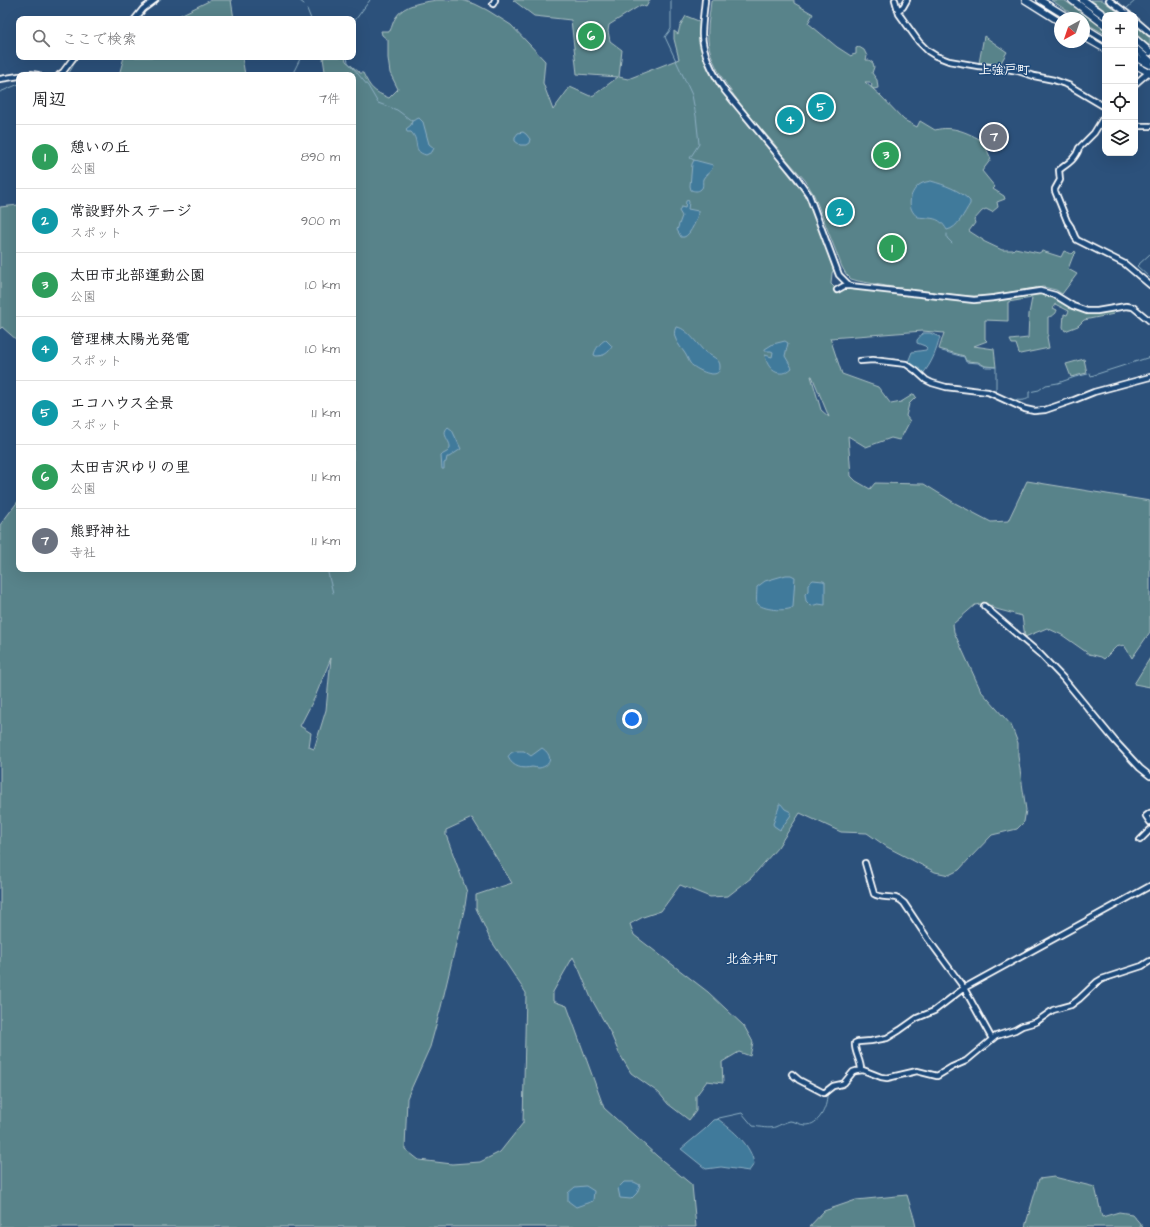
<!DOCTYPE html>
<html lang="ja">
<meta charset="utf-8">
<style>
:root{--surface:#fff;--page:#f2f2f2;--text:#202124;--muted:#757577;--line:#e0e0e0;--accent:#84575d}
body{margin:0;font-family:"Architects Daughter","Klee One",sans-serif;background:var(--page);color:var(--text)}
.controls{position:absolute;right:12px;top:12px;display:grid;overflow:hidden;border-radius:8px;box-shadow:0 4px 16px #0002}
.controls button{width:36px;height:36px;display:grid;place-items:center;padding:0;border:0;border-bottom:1px solid var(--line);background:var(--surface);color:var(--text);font:20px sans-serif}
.compass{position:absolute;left:1054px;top:12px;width:36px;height:36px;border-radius:50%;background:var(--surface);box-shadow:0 4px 16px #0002;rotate:220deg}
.you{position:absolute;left:632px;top:719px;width:14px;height:14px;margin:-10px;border:3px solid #fff;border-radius:50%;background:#1a73e8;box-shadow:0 0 0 6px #1a73e833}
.badge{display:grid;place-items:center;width:26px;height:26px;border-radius:50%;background:var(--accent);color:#fff;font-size:13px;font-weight:700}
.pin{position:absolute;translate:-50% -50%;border:2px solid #fff;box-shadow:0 1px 4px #0006}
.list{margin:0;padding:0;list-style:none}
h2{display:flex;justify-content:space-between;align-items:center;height:52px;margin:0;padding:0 16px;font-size:17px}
h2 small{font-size:13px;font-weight:400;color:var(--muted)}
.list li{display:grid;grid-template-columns:26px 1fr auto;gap:12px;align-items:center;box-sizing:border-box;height:64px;padding:0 16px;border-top:1px solid var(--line)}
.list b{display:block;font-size:15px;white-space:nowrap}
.list p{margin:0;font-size:13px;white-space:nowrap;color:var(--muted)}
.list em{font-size:13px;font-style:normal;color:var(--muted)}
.icon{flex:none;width:22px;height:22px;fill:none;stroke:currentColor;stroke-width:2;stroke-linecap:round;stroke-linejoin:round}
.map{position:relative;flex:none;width:1150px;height:1227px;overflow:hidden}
.search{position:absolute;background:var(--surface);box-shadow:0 4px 16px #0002;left:16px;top:16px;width:340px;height:44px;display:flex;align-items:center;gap:10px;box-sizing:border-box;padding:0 14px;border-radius:8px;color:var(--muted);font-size:15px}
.panel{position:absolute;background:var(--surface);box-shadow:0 4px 16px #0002;left:16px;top:72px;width:340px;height:500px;border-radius:8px}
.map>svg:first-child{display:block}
</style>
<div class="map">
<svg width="1150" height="1227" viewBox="0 0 1150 1227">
<rect width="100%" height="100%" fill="#2c517b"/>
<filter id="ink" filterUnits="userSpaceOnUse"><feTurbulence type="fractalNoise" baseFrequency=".025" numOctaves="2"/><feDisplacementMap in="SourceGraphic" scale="8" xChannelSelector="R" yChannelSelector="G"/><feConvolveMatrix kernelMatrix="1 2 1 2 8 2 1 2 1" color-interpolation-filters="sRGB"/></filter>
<g filter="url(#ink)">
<path fill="#58838a" stroke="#acc1c4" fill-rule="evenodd" d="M211,0H231L234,19H172Z
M437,0H462L475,4L487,10L511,25L545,61L543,83L553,110L570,87L590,96L594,95L618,77L577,74L571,20L534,16L513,0H650L646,7L641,5L609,25L608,31L610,41L622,50L619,77L628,79L679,59L674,39V31L678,34L680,26L686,16L701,22C696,60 716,84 738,112C750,127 763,142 776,157L781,152C758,124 711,77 708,40C707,27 710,13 711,0H794V3L813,14L808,23L837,47L851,56L852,55L856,54V48L859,47L864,50L867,56L866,60H869L873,63L874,67L872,73L877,80L878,88L874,89L871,87L872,85L870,82H865L881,96L904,120L917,127L920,121L935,130C953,125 968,133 983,141L991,159L982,171L995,187L993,189L1004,196L1005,199L997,202L998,207L992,212L986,209L982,211L974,220L975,223L969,231L983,240V241L1002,250H1013L1015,248L1039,253L1042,251L1061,257L1064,251L1072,254L1075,251L1076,253L1073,256L1068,269L1077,274L1062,294L1056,290L1043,287L987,296H966L892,287L858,281L851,279L846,274L842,267L814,195L805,180L782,154L777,159L805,195L811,208L834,269L832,273L831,284L835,288L841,289L855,287L971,302L986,301L1037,293H1049L1078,310L1091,313L1113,309L1114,314L1084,320L1078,326L1065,331L1063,327L1064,314L1067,315L1069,311L1055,304L1053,308L1057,310C1056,315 1052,316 1048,317V335L1047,337L1049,348L1020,354L1019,353L1016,344H1012L1010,340L1028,338L1029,314L1032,298L1008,302V321L985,320V339L987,341L974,346L994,349L996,367L985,366L978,362L966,361L964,356L939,349L944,333L923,331L830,338L842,374L878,387L891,404L901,402L914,394L916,397L909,404L906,416L910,421L902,436L899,440L891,438L866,447L848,436L851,476L856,481L870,489L875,483L924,484L953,502L991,522L1008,521L1027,481L1150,501V632L1132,658L1124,645L1116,647L1104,659L1101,657L1089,654L1062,635L1047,628L1025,637L1022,616L996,609L986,603L975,605L953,624L954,632L981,691L1011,725L1018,743V756L1026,810L1024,822L1017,829L992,835L969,859L959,870L949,875L935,872L887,847L867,833L841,832L800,813L778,847L751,878L728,896L710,897L680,885L661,911L643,917L630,924L634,935L708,992L744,1026L753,1042L750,1056L739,1052L722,1062L723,1083L707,1081L696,1096V1111L689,1120L668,1104L659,1093L631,1073L619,1053L610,1032L591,998L579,969L573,957L553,992V1001L567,1006L604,1108L657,1156L692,1185L696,1227H0V525L19,500V569H353V75H320L325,71L323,58L327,57H345L346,61L360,73H363C371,89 373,91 389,98L398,89L390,73L388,58V40L382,35L381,31H390C392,27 393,21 396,17C404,4 424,2 437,0ZM811,376H812L829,417L821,410ZM331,658L326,710L314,749L309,747L311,733L300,726L315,697ZM472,818L512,883L476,895V908L490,939L526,993L523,1123L500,1152L480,1162L452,1164L419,1160L405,1149L407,1098L430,1047L441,1007L465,906L467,892L446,835V830Z
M1051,0H1064L1105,29V34L1084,22V18H1078Z
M1091,0H1102L1122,15H1111Z
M1135,25L1150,38V46L1135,34Z
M984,36L1007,52L999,66L979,63Z
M124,57H242L245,75H119Z
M18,205L19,207V342L2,327L0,329V207Z
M1084,359L1087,373L1071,377L1066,364Z
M1150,658V687L1134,684Z
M1054,1177L1095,1187L1102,1217L1119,1212L1132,1214L1143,1227H1025L1039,1179Z
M907,1195L914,1218L916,1227H809L824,1211L856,1200Z"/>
<path fill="#417a9b" stroke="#8dafc3" d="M419,118L423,122L429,144L434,148L432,152L426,155C411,151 421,142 411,132H407L406,129L411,125L412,121Z
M523,132L526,134L530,139L529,143L526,145H520L515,141V137L518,133Z
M694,160L713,165C712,173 706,173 703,179C702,182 704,187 701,189C698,192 694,191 691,190L690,186L692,164Z
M931,181C945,185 960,190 970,201V204C964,213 958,228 947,230C939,216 932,219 918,217C906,209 909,193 919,185C923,182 927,182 931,181Z
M688,200L689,202L688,209L698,211C699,216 690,236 684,237C683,237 682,237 681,237L677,230L682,216L679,211L681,207L685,208L686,201Z
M676,327C686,327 697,344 704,351C709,356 721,358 720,367C720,382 694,369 690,363C688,360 687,356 684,352C679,345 671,336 676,327Z
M923,333H930L940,337C936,352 932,363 922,375L908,362L912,352L926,350L927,348L925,346L917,343V340Z
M605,340H606L612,346C609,353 604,356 596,356L594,355C595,349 600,343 605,340Z
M785,341L788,343L785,356L792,368C779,380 767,369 765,355L772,357L773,352L771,351H765V349L773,344Z
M448,427L452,430L461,449L449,457H447L446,462L444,463V469H442L441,456C443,453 447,453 449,450C454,443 439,435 448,427Z
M786,575H791L795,577L793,607C788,612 761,610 757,603C756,601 757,590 757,587L765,581Z
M813,580L823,581L825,582V605L818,604L811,606L806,601L805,594L808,591V584Z
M542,748C553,755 552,766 539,768C537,768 534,767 532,767C523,769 513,768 508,757C511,750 518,751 524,751L531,756Z
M779,804H781L785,809L791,812V815L780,830L774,826L773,824L779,807Z
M718,1119C733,1131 751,1144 754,1164L749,1171L721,1167L706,1169L681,1149L705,1129L714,1120Z
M624,1182H634L640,1185L637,1193L631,1199L620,1198L618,1188Z
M586,1186L594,1191L593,1201L576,1207L568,1201V1193L575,1187Z"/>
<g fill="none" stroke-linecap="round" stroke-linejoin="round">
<path stroke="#8dafc3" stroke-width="1" d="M299,0L304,4
M671,0V29L665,37L692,95L696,116L699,144L690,158L694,160
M892,0C895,16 914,43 926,53C931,57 937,60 943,61
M307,9L311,19
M1126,9L1136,0
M138,19L151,6L161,0
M353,23L370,0
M347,57L348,62L368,86L378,103L397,110L412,121
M972,67L982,69L993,70
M1008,71L1038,80H1044L1067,88L1105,110
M68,75L78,57
M292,75L301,57
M0,92L19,84
M1135,128L1150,129
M947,234V238L952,243
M1150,254L1137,266L1150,278
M942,351L964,357L966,362L978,363L986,367H996V392C1004,397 1020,404 1029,398V392L1039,390L1046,385L1058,383L1075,377L1088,374
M1090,373L1091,376L1150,357
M1150,381V380
M327,569L333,593
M1000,1038L1010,1035L1024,1028L1040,1024L1049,1015L1055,1012L1072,1008L1101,983L1121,976L1150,964
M970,1062L996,1040
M840,1087C852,1086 851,1074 859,1073C868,1072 877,1080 886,1080C897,1081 908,1073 919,1074C926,1075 933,1080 940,1078C944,1076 947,1073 951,1071C955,1068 960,1067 965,1065
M717,1120L719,1118L742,1113L753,1126C760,1127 769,1129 775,1127C780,1125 785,1122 790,1121C795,1121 800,1125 805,1125C819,1126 827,1107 827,1096L834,1089"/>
<g stroke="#fff" stroke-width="8">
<path id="minor" d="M705,0C704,12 702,23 702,35C703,55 714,75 725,91L797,178L809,195L839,275L850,286L974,300L994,298L1040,291L1055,295L1073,306L1087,311H1097L1126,306L1133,307L1150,321
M895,0L899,14L919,42L928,51L936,56L949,61L978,66L1001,68L1018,71L1034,76L1054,80L1068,85L1105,107
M1109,0L1129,15
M493,4L495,0
M898,10L903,7L907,0
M135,19L143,9L155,0
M1135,20L1150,33
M23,75L31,74L38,75
M59,75L63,72L74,57
M0,79L19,76
M1135,84L1150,71
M1105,115L1094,133L1079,148C1076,159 1067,164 1059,170L1060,180L1055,189V191L1067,221L1071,227L1075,237L1077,240L1125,264L1150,285
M1135,125L1138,126H1150
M837,290L844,286H850
M860,361L873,360L906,364L916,371L926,380L932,383L946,387L988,392L1025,409L1034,411L1045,410L1074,400L1094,392L1150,377
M984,606L1040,654L1063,678L1115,741L1140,768L1150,776
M1150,813L1146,816L1150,822
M1140,840L1150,830
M865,863L874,894C883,900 894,893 904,903L928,939L964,988L992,1039
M861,1070C861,1060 854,1052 855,1043L858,1042L871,1041L887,1038L900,1030L917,1018L934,1011L964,988L1150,886
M792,1074L799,1080L824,1093L833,1086L842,1084L844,1083L853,1072L856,1071L863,1070L881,1077L887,1078L917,1071L937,1076L952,1067L966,1061L996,1036L1015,1030L1022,1026L1036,1022L1053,1010L1071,1005L1079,999L1097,982L1102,979L1142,966L1150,961"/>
</g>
<g stroke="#fff" stroke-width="8">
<path id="major" d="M1025,0L1060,22
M1040,0L1069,18
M1084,27L1105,40
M1084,37L1105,49
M1135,57L1150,65
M1135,65L1150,73"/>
</g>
<g stroke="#fff" stroke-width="9">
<path id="highway" d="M1072,0L1105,25
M1083,0L1105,16
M1135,39L1150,52
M1135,48L1150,61"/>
</g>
<use href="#minor" stroke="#1f4a7a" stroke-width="4.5"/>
<use href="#major" stroke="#1f4a7a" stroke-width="5.5"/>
<use href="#highway" stroke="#1f4a7a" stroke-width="6"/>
</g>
</g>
<g text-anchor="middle" stroke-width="3" stroke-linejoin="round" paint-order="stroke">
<g font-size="13" font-weight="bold" fill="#fff" stroke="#1f4a7a">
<text x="1004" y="74">上強戸町</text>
<text x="752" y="963">北金井町</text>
</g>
</g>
</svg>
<div class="controls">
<button>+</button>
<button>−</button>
<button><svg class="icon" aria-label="locate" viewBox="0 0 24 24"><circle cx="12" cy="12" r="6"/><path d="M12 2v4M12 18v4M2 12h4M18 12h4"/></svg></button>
<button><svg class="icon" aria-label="layers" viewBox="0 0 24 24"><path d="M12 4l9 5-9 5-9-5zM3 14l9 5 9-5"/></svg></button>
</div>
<svg class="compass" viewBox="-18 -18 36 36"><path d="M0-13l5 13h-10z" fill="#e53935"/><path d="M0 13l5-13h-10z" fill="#757577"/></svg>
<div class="you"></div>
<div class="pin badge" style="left:892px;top:248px;background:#2e9e5b">1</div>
<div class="pin badge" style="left:840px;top:212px;background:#0f9aa8">2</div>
<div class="pin badge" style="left:886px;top:155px;background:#2e9e5b">3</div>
<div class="pin badge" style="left:790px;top:120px;background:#0f9aa8">4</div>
<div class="pin badge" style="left:821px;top:107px;background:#0f9aa8">5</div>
<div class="pin badge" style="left:591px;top:36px;background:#2e9e5b">6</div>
<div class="pin badge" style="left:994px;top:137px;background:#6b7280">7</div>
<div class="search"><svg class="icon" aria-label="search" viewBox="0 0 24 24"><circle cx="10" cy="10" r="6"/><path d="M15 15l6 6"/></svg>ここで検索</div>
<section class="panel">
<h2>周辺<small>7件</small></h2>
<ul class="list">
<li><span class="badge" style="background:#2e9e5b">1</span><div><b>憩いの丘</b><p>公園</p></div><em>890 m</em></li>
<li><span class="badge" style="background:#0f9aa8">2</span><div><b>常設野外ステージ</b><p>スポット</p></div><em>900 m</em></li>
<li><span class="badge" style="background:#2e9e5b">3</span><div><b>太田市北部運動公園</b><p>公園</p></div><em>1.0 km</em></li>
<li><span class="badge" style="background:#0f9aa8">4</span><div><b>管理棟太陽光発電</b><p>スポット</p></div><em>1.0 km</em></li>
<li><span class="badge" style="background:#0f9aa8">5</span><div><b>エコハウス全景</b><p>スポット</p></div><em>1.1 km</em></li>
<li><span class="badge" style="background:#2e9e5b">6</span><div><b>太田吉沢ゆりの里</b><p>公園</p></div><em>1.1 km</em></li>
<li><span class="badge" style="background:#6b7280">7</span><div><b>熊野神社</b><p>寺社</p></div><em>1.1 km</em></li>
</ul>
</section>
</div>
